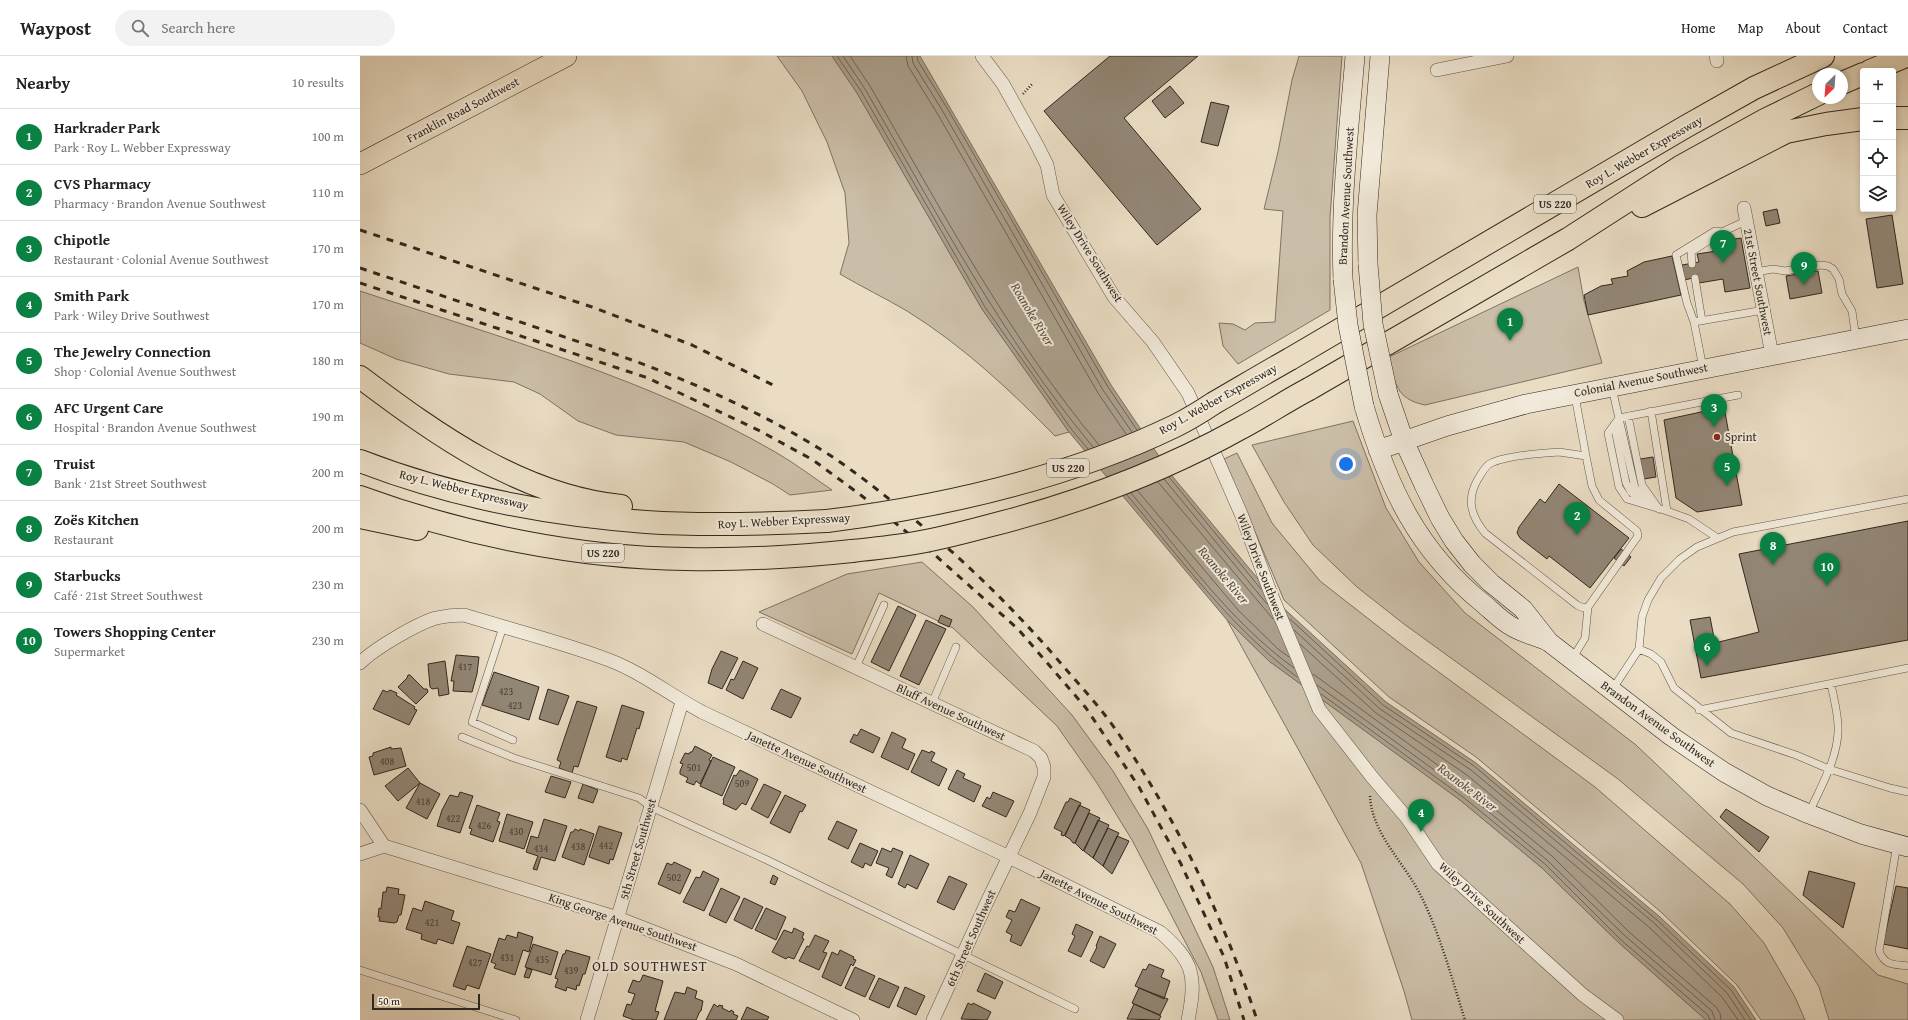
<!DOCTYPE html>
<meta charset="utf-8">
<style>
:root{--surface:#fff;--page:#f2f2f2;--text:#202124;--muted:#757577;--line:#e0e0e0;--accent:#0b8043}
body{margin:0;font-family:"Gentium Book Plus",serif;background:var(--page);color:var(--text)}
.controls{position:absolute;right:12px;top:12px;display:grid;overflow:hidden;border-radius:4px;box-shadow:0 2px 6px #0003}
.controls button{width:36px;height:36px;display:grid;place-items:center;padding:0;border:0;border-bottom:1px solid var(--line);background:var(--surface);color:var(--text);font:20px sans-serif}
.compass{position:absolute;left:1452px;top:12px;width:36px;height:36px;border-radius:50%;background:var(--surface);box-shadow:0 2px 6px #0003;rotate:205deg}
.scale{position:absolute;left:12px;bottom:10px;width:108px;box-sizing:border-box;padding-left:4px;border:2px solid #32281f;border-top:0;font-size:11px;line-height:14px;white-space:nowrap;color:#32281f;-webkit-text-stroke:3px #f1e9d9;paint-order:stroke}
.you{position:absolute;left:986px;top:408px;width:14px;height:14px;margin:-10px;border:3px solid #fff;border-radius:50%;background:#1a73e8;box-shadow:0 0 0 6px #1a73e833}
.badge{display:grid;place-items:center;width:26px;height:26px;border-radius:50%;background:var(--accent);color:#fff;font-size:13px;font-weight:700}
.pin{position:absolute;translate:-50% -33px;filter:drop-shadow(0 1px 2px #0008)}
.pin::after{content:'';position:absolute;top:21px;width:14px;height:12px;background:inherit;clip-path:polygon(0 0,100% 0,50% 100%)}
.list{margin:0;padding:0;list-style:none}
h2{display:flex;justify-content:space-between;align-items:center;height:52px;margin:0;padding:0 16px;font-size:17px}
h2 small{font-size:13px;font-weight:400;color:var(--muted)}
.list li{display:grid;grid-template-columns:26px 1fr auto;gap:12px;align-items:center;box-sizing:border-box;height:56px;padding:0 16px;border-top:1px solid var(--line)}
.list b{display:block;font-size:15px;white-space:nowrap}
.list p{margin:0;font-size:13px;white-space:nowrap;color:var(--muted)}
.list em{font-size:13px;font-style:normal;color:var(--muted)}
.icon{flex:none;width:22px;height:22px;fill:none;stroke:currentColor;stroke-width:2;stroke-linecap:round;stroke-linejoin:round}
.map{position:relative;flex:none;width:1548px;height:964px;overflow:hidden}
header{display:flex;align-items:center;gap:24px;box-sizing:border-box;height:56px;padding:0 20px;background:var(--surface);border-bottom:1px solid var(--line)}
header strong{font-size:19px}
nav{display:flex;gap:22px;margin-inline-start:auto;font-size:14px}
.search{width:280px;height:36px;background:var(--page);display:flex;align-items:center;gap:10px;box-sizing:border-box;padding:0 14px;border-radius:22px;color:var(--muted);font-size:15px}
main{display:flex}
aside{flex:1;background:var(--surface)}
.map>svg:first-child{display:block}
</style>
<header>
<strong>Waypost</strong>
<div class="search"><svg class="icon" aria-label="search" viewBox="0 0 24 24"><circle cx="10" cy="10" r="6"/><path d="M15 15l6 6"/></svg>Search here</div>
<nav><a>Home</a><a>Map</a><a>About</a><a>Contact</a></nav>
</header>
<main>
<aside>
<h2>Nearby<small>10 results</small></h2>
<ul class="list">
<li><span class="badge">1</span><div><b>Harkrader Park</b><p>Park · Roy L. Webber Expressway</p></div><em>100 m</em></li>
<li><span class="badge">2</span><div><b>CVS Pharmacy</b><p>Pharmacy · Brandon Avenue Southwest</p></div><em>110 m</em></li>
<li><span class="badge">3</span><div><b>Chipotle</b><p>Restaurant · Colonial Avenue Southwest</p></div><em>170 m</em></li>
<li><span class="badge">4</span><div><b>Smith Park</b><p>Park · Wiley Drive Southwest</p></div><em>170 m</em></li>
<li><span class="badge">5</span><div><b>The Jewelry Connection</b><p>Shop · Colonial Avenue Southwest</p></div><em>180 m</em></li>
<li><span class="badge">6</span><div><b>AFC Urgent Care</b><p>Hospital · Brandon Avenue Southwest</p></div><em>190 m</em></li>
<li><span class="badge">7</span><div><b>Truist</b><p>Bank · 21st Street Southwest</p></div><em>200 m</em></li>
<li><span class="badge">8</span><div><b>Zoës Kitchen</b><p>Restaurant</p></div><em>200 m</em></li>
<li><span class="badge">9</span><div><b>Starbucks</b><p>Café · 21st Street Southwest</p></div><em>230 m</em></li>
<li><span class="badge">10</span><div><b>Towers Shopping Center</b><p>Supermarket</p></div><em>230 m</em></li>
</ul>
</aside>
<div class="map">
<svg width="1548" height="964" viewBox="0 0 1548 964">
<rect width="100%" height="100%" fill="#eaddc4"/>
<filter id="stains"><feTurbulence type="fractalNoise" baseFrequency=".005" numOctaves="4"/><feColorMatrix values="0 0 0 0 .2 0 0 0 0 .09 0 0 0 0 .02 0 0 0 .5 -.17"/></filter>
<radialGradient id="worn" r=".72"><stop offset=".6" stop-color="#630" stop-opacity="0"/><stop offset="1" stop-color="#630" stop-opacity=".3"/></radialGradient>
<path fill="#cbbea8" stroke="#7e7364" d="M417,0H472L497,37L622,253L709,376L695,380C650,334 602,289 547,255C525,242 502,231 480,218L489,187L485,137L467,86L442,35Z
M939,0H982L970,161V254L878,308L863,290L859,267L873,268L885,274L895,267L915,266L923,155L904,153L918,96L932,24Z
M1218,211L1224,245L1242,307L1065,349C1035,343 1035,326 1029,301Z
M0,235C139,281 290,323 417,397C436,408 454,422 472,434L430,439L413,428L371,406L324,386L256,379L218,365L180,338L154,326L89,318L36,303L0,287Z
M993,365L1026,452L1059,506L1105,557L1276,689L1518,919L1548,928V964H1469L1459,931L1423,872L1383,828L1258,723L1044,568L997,531L953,489L924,446L892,389Z
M877,397L912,467L960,525L1042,589L1235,731L1370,848L1404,887L1435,941L1445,964H1401L1377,929L1301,856L1116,701L1029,641L924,544L864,403Z
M562,506L613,551L712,659L753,715L788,773L853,911L870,964H858L841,916L772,784L737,727L697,670L593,572L519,537L492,598L399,556L487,518Z
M867,564L909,605L1100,744L1182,812L1258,886L1346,964H1052L1044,935L1001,807Z"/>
<path fill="#ab9f8c" stroke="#7b6f60" d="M472,0H560L751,329L813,421L919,548L1026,646L1116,707L1300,861L1374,931L1396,964H1346L1258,886L1182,812L1100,744L909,605L867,564L709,376L622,253L497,37Z"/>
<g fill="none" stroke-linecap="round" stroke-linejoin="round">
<path stroke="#6e6456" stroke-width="1" d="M477,0L501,35L625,251L712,374L728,393
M483,0L505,33C576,155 642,282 733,391
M490,0L510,30C581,153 648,280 739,389
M546,0L548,10L577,57L738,337L766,378
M552,0L553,7L582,54L743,334L772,376
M557,0L558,5L587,52L748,331L777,374
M809,421L901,533
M804,423L907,548
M798,426L913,563
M777,434L878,554L918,593L929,601
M771,437C822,497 869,565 934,612
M767,439C820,502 870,571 937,621
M930,563L1023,649L1114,710L1297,864L1371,934L1391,964
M934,574L1020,653L1111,714L1294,867L1367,937L1385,964
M940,588L1016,657L1107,719L1290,872L1362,941L1378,964
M953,618L1109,732L1192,800L1268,875L1356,951L1360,957L1361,964
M957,629L1106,737L1188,805L1264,879L1352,955L1355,964
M961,638L1103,741L1185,808L1260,883L1348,959L1350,964"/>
</g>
<path fill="#928675" stroke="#32281f" d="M750,0H838L764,62L841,153L797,189L684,55Z
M810,30L824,47L805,62L792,45Z
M851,46L869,50L858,90L841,86Z
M1417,153L1420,167L1406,170L1403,156Z
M1532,159L1543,228L1517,232L1506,163Z
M1381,182L1390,232L1365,236L1363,223L1339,227L1338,221L1324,224L1322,209L1339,206L1337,198L1357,195L1356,186Z
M1312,200L1321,239L1228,259L1224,239L1241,230L1253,228L1251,223L1268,220L1267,215L1284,206Z
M1458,215L1462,237L1430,243L1426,220Z
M1364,351L1382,449L1337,456L1316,442L1304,364Z
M1293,401L1296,421L1284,423L1280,403Z
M1199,428L1269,482L1230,532L1189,500L1187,503L1160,482L1157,477L1159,471L1180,443L1185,447Z
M1548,465V584L1341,622L1330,564L1350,561L1355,587L1399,576L1379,498Z
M1261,493L1271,501L1264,510L1254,502Z
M538,550L556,559L529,615L511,606Z
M581,559L592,564L589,571L578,566Z
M566,564L586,573L559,629L540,620Z
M361,595L378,602L362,633L348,627L352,613Z
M96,599L119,601L117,618L112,636L93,635L94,625H91Z
M85,605L89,638L79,640L78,632L72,633L70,631L68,608Z
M383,605L398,612L383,643L366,634L371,623L374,624Z
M134,616L179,631L169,664L122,649Z
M48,619H50L64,633H67L68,636L56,648L38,631L47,622Z
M188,633L209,640L198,669L179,663Z
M421,633L441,642L431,662L411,653Z
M23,634L27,636L30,634L37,637L36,639L55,651L54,653L57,654L49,669L13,653Z
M217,645L237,651L218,711L214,710L212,717L199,712L201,706L197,704Z
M262,649L284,656L279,673L277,672L267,704L262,702L261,706L246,701Z
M501,673L520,682L513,697L490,686L494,678L497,680Z
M532,676L546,683L542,692L555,698L548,714L521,701Z
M335,690L352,699L349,704L351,705L340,728L336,725L334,729L326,726L328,722L320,718V715L323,708L320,707L325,697L329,698L330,696H332Z
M31,691V693L41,692L46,710L14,719L9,701L13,700V697Z
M562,694L570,697L571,695L575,697L571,705L587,713L579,730L551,716Z
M353,701L375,711L362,740L340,730Z
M48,712L60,727L38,745L25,730Z
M380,714L398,723L386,749L382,747L376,754L363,748L364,745L363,744L374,719L376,720Z
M597,714L605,718L603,722L621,730L614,746L588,733Z
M191,720L211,726L205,742L185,736Z
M60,727L80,738L67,763L46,752Z
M223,728L238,734L233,747L218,742Z
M404,728L421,736L408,762L391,753Z
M100,736L113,740L100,777L77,770L82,754L90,739L98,741Z
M633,736L654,745L646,761L622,750L627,741L630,743Z
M425,739L446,749L442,756L440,755L430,777L410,767Z
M710,742L721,747L704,780L701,779L702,776L694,772L706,746H708Z
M117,749L140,757L137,765L140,766L133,786L110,778L112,773L109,772Z
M719,749L730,754L715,787H713L710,783L705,780Z
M1366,753L1409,781L1399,796L1360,761Z
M729,757L740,762L723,795L715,787Z
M147,758L173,766L164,793L139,785Z
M184,763L207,770L195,805L181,801L177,814L173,813L178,800L166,796L171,780L178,782Z
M738,764L749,769L733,802L724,795Z
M477,765L497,774L488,793L468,783Z
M239,770L262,777L253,804L250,803L249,808L229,801Z
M748,772L759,777L743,810L733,802Z
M215,773L219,775L220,773L234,778L224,809L202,801L211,776H213Z
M757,780L769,785L752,818L743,810Z
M500,787L518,795L511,810L505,807L503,812L491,806Z
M522,792L531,796L533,792L543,796L532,822L526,819L529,812L516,807Z
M550,799L569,808L557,833L547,828L545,832L538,828Z
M314,806L331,814L320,838L298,828L307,807L312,809Z
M343,815L359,823L344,855L323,846L336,821L340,822Z
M1449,815L1495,827L1483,872L1443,839Z
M413,819L418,822L415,829L410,827Z
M589,820L607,828L594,854L577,846Z
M1536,830L1548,832V893L1523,888Z
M27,831L39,833L38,838L45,839L41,859H39L37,866L34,867L19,865L20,861H18L19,852L21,853L23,836H26Z
M361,832L380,841L366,867L349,859Z
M384,842L403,851L392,873L374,864Z
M661,843L680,852L661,890L650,885L652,879L646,876L652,864L646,861L649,854L655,856Z
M65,845L94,855L91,864L100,867L93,888L78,883L76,888L61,883L62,878L46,873L53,852L62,855Z
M406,852L426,861L416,884L395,874Z
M716,868L733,876L721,901L708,895L715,880L712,878Z
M434,872L444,877L442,882L444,883L434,903L428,901L426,903L412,896L424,874L432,877Z
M158,876L173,881L169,896L163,894L155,919L134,912L136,908L131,906L139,882L145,884L147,879L157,882Z
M455,879L469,885L463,896L467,897L459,914L439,905L447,890L449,891Z
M740,880L756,888L744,912L730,905L737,891L736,890Z
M173,888L198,896L191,919L165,911Z
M107,890L131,898L119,933L107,929L105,934L93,930Z
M206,894L230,901L225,918H223L219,930L217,929L216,934L207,931L206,935L195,931L198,923L195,922L203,898H205Z
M480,894L494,901L493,903L496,904L493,910L491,908L481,930L462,921L472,896L478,899Z
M789,908L804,914L801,921L810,925L804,943L775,930L783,913L786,914Z
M495,911L515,920L505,941L485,932Z
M167,912L172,914L169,922L164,921Z
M625,917L643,926L635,943L617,935Z
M283,919L303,925L295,955L299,956L296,964H274L263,960L267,948L271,949L275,938L268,936L273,924L279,926L281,924Z
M519,922L539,931L529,952L509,943Z
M327,931L337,935L335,942L343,945L341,955H340L336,964H304L315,936L325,938Z
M545,931L565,940L556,959L537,950Z
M779,932L808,943L800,959L772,947Z
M608,947L612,949L613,947L631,956L627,964L601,963Z
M354,948L358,951L359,949L363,950L362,952L370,956L371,954L374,956L373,958L378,960L376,964H346Z
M774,948L801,960L799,964L767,963Z
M387,951L409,961L407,964H381Z"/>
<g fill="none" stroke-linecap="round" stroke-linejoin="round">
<g stroke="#605548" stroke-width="8">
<path id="service" d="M1332,208L1331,196L1362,176L1386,165
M1396,216L1413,213L1425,215L1461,209L1468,210L1473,213L1479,223L1482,238L1492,255L1496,283
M1335,222L1342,265
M1334,266L1404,254
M1343,312L1334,266L1327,247L1316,199L1355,175L1362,176
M1252,332L1275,432L1292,450
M1215,340L1226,400
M1291,355L1307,455L1329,463L1356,481
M1268,360L1282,429L1299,453
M1254,369L1266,427L1271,436L1281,446
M1199,396L1226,400L1232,430L1239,444L1277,475L1278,480L1228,551L1223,552L1217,549L1125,477C1111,460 1106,443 1118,423C1121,418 1125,410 1131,407C1145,400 1183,397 1199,396Z
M1307,455L1267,443L1259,431L1248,377L1259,362L1378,339
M143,571L112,666L153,684
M1279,593L1291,598L1301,606L1314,632L1371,677L1436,699L1469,713L1530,732L1548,736
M1212,603L1225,582L1228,551
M496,611L524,549
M1252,634L1279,593L1282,561L1288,544L1301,522L1320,503L1337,491L1373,476L1548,443
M572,647L596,591
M1339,654L1548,612
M102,681L154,702L279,742L291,751L407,804L715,953
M1449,757C1460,732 1477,704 1478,676C1479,660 1474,644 1471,628
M1537,788L1519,895C1525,910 1533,908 1548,910
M0,914L156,964"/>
</g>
<g stroke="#605548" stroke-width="14">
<path id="minor" d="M622,0L643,28L677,89L687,109L693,139L754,241L793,286L828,337L882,460L911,538L959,653L1012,721L1047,762L1078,808L1223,939L1257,964
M1356,0L1357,5
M1077,14L1147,0
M1384,152L1412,299
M403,568L674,695L681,702L684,711V721L670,757L627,846L573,964
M0,607C14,593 56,568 76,562C85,560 94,559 104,559C152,574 202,586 249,604C283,617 310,639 342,656L649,801L800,876C834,905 837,921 828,964
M0,754L24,790
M0,798L24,790L258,862L376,908L493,964
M227,964L322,646"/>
</g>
<g stroke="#32281f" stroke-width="20">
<path id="secondary" d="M1008,208L1007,159L1020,0
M983,223C980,148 989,74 995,0
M1028,338L1044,385L1064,429L1080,462L1094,485L1112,508L1131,527L1163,553L1189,586L1311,680L1364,716L1407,740L1449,758L1501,778L1548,791
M1004,350C1028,431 1057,495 1125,549C1133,556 1142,565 1151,570C1162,577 1176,580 1187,585
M1018,394L1087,370L1166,348L1548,273"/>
</g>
<g stroke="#32281f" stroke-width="22">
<path id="primary" d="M0,108L206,0"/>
</g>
<g stroke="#32281f" stroke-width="24">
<path id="motorway" d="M1510,15L1546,0
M1482,27L1503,18
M1533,62H1548
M1282,150L1426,76L1466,68L1503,63
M930,303L1325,71L1394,32L1463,0
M0,321C77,379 162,440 261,450
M949,333L1208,183L1320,111L1405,64L1458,38
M0,405C90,440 190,459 286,466C346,470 407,468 467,465
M0,441C101,478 218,502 326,503C381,504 436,501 492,495
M0,461L57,473"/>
</g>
<path stroke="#32281f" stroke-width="2.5" stroke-dasharray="1 2" stroke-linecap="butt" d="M663,38L673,27
M1010,740C1012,779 1046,808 1062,842C1081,881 1092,923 1105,964"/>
<use href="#service" stroke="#f1e9d9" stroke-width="7"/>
<use href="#minor" stroke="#f1e9d9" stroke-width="13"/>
<use href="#secondary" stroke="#f1e9d9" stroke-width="19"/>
<use href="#primary" stroke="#eaddc4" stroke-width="21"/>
<use href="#motorway" stroke="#eaddc4" stroke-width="22"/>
<path stroke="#32281f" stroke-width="3" stroke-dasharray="7 7" stroke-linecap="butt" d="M0,174L232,251L332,289L417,331
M0,212L255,298C329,324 402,356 468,398C491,413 513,430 534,447C596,496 653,551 704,611C725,635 747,659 764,686C821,772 865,866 897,964
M0,227L288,322L400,375L453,404L502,440L576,500L658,573L726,652L779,731L821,808L864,901L884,964"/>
<g stroke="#32281f" stroke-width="20" stroke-linecap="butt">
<path id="secondary-bridge" d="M1008,208L1013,268L1028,338
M983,223L988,269L1004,350"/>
</g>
<g stroke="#32281f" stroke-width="24" stroke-linecap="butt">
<path id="motorway-bridge" d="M467,465C586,450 707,422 815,370C829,363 842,355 854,347C880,332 905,317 930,303
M492,495C511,493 530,491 549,488C575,484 602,477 628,470C716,448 802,416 881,372C904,360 926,345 949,333"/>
</g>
<use href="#secondary-bridge" stroke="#f1e9d9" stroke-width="19"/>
<use href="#motorway-bridge" stroke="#eaddc4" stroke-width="22"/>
</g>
<circle fill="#8f2418" stroke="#f1e9d9" stroke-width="1.5" cx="1357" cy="381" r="4"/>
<g text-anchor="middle" stroke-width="4" stroke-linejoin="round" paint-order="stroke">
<g font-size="10" fill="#4a4034">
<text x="105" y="614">417</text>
<text x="146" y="639">423</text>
<text x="155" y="653">423</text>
<text x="27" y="709">408</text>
<text x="334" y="715">501</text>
<text x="382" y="731">509</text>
<text x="63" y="749">418</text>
<text x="93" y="766">422</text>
<text x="124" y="773">426</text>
<text x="156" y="779">430</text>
<text x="246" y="793">442</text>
<text x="218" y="794">438</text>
<text x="181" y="796">434</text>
<text x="314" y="825">502</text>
<text x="72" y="870">421</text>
<text x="147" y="905">431</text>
<text x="182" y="907">435</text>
<text x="115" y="910">427</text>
<text x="211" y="918">439</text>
</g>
<g fill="#f1e9d9" stroke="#6b6257" stroke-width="1">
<rect x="1174" y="139" width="42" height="18" rx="3"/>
<rect x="687" y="403" width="42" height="18" rx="3"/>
<rect x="222" y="488" width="42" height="18" rx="3"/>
</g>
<g font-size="11" font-weight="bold" fill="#32281f">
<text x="1195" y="152">US 220</text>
<text x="708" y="416">US 220</text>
<text x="243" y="501">US 220</text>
</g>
<g font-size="12" fill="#32281f" stroke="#f1e9d9">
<text transform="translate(103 54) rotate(-28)" y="4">Franklin Road Southwest</text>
<text transform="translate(1284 96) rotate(-30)" y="4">Roy L. Webber Expressway</text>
<text transform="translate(986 140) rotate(-87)" y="4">Brandon Avenue Southwest</text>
<text transform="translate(730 197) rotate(58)" y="4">Wiley Drive Southwest</text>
<text transform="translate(1398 226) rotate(79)" y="4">21st Street Southwest</text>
<text transform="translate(1281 324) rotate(-11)" y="4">Colonial Avenue Southwest</text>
<text transform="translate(858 343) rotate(-29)" y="4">Roy L. Webber Expressway</text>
<text transform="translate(104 434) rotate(14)" y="4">Roy L. Webber Expressway</text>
<text transform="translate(424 465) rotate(-3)" y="4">Roy L. Webber Expressway</text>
<text transform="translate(901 511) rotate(69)" y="4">Wiley Drive Southwest</text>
<text transform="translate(591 656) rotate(25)" y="4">Bluff Avenue Southwest</text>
<text transform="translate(1298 668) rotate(36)" y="4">Brandon Avenue Southwest</text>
<text transform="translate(447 706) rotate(25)" y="4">Janette Avenue Southwest</text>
<text transform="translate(278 793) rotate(-74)" y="4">5th Street Southwest</text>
<text transform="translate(739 846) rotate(27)" y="4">Janette Avenue Southwest</text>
<text transform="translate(1122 847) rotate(43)" y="4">Wiley Drive Southwest</text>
<text transform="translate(263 866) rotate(19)" y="4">King George Avenue Southwest</text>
<text transform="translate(611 882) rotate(-66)" y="4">6th Street Southwest</text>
</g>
<g font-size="12" fill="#32281f" stroke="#f1e9d9" text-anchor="start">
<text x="1365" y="385">Sprint</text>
</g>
<g font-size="13" font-style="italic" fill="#564c40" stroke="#f1e9d9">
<text transform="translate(673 258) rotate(59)" y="5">Roanoke River</text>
<text transform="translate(864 519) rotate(50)" y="5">Roanoke River</text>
<text transform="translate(1108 731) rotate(37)" y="5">Roanoke River</text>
</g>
<g font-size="14" letter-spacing="1" fill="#32281f" stroke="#f1e9d9">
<text x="290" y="915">OLD SOUTHWEST</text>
</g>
</g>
<rect width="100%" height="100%" filter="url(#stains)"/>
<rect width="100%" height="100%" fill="url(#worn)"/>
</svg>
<div class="controls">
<button>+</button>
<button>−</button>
<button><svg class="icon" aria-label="locate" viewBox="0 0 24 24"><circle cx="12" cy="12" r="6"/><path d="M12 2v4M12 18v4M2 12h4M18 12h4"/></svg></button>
<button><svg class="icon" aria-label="layers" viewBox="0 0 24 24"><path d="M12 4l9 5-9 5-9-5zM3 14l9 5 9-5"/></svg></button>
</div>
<svg class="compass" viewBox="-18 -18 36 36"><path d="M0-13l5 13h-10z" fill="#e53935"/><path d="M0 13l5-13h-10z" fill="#757577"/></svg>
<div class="scale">50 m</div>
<div class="you"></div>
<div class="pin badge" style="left:1150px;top:285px">1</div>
<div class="pin badge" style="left:1217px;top:479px">2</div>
<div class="pin badge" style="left:1354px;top:371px">3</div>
<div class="pin badge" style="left:1061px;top:776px">4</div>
<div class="pin badge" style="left:1367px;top:430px">5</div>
<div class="pin badge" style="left:1347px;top:610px">6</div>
<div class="pin badge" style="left:1363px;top:207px">7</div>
<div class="pin badge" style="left:1413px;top:509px">8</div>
<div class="pin badge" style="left:1444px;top:229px">9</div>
<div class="pin badge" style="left:1467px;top:530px">10</div>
</div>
</main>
